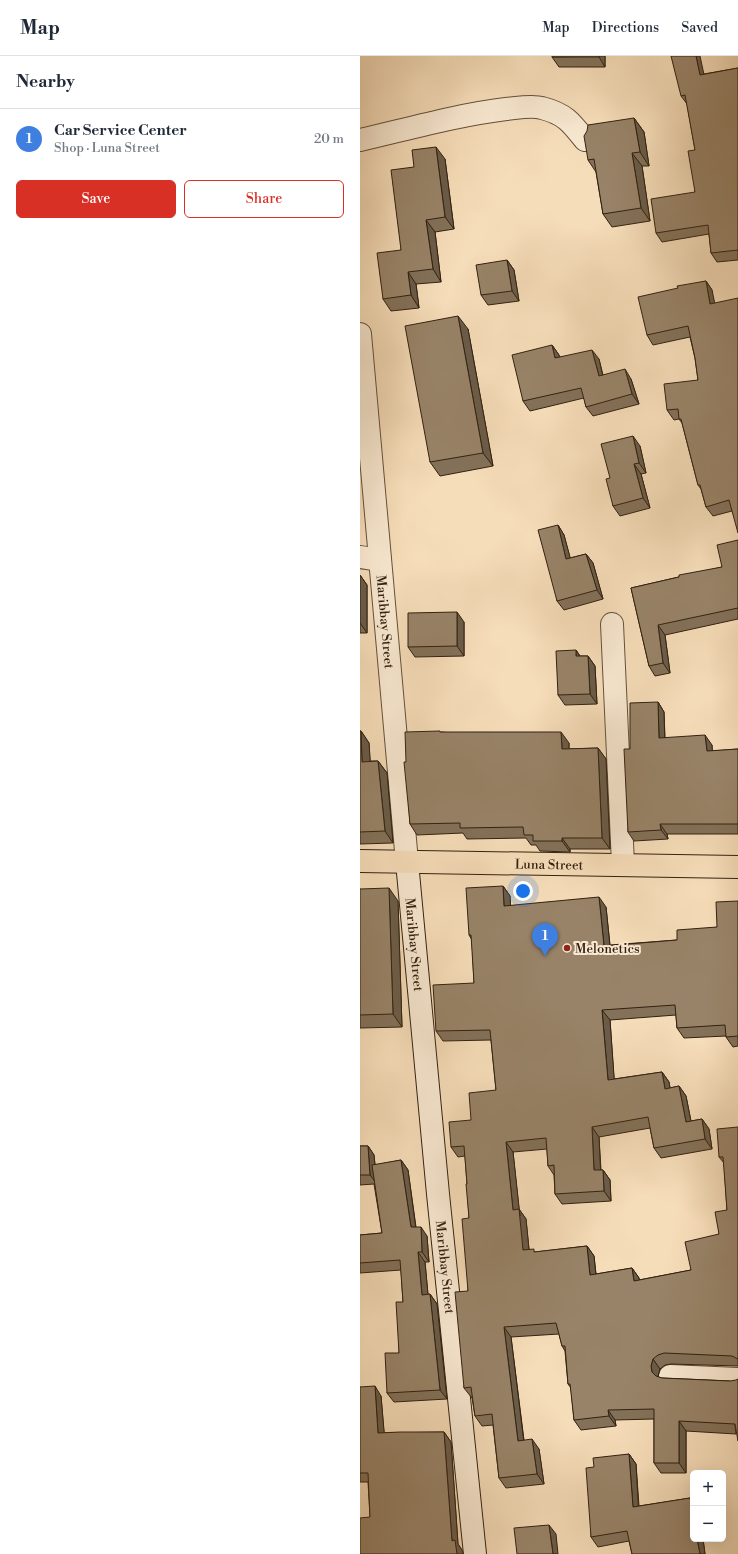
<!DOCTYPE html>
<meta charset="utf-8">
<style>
:root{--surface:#fff;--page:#f6f6f7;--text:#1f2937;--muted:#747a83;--line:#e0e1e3;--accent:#d93025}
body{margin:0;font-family:"Libre Bodoni",serif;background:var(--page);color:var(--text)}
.controls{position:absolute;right:12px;bottom:12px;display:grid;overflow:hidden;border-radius:6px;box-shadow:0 4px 16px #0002}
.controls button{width:36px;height:36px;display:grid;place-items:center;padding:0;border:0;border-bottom:1px solid var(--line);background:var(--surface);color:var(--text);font:20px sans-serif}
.you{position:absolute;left:163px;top:835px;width:14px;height:14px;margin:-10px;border:3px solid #fff;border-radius:50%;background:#1a73e8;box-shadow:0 0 0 6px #1a73e833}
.badge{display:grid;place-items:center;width:26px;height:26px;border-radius:50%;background:var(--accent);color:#fff;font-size:13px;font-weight:700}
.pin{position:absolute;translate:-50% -33px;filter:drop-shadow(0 1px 2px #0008)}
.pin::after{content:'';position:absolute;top:21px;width:14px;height:12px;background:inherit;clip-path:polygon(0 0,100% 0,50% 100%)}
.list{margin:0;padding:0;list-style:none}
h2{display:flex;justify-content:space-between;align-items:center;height:52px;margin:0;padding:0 16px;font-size:17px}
h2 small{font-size:13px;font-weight:400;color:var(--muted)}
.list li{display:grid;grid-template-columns:26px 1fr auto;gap:12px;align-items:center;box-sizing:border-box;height:60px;padding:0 16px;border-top:1px solid var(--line)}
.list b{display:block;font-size:15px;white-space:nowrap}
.list p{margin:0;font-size:13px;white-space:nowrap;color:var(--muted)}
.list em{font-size:13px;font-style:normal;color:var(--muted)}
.actions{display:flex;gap:8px;padding:12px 16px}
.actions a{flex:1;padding:9px 0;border:1px solid var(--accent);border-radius:6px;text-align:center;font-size:14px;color:var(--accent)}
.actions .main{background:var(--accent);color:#fff}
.map{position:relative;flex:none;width:378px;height:1498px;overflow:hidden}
header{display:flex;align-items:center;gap:24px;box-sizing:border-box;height:56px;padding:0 20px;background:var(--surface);border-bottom:1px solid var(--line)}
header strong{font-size:19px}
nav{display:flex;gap:22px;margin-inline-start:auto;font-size:14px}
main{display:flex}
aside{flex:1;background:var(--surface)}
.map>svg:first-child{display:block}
</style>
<header>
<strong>Map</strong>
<nav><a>Map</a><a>Directions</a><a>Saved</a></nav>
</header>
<main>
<aside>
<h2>Nearby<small></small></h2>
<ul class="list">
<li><span class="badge" style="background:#3f7fe0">1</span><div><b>Car Service Center</b><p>Shop · Luna Street</p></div><em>20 m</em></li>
</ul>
<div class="actions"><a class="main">Save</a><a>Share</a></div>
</aside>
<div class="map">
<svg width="378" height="1498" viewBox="0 0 378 1498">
<rect width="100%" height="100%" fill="#f6ddb9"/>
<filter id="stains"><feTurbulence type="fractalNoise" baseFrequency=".005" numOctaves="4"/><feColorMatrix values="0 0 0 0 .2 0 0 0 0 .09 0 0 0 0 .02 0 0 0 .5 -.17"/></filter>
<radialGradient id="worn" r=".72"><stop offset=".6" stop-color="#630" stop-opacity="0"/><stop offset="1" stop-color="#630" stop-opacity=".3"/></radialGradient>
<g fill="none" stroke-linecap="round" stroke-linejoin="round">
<g stroke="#63503b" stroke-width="24">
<g id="street">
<path d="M0,84C48,73 97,59 146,53C157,52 172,49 182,52C205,58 211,66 225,84"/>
<path id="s1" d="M0,278L47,806"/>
<path d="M0,501L20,504"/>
<path d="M252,568L263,808"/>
<path d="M310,1320L378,1323"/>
</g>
</g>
<g stroke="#322111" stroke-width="24">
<g id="secondary">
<path id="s2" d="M47,806L78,1138L115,1498"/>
</g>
</g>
<g stroke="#322111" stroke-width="24">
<g id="primary">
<path id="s3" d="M0,805L378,811"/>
</g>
</g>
<use href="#street" stroke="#f9e9d2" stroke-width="22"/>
<use href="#secondary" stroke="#f9e9d2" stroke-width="22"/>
<use href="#primary" stroke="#f6ddb9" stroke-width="22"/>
</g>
<path fill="#837159" stroke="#322111" d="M245,0V11H199L192,1Z
M378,12V204L357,206L351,197L349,178L302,186L296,177L335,136V94L327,48L321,40L344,18Z
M274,62L284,76L289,110H282L290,165L252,171L243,158L236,116L228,104Z
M85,103L94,173L75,176L81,226L56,228L59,252L31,255L23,243L41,194L54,111Z
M147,204L154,214L159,245L128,249L121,239Z
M346,225L352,234L372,455L353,460L346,451L341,433L338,429L322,367L319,363L314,364L307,354L338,324L335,302L330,281L293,289L287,279L318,232Z
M108,273L133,410L80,420L70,406Z
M192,289L199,299V301L239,303L243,319L271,323L279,348L233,360L226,351L224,342L170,355L163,345Z
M280,390L286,417L281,418L290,452L260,460L253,450L250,422Z
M198,469L204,479L210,502L226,498L233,507L243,543L204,554L197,545Z
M378,484V563L305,579L310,617L295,620L289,610L271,532L362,511Z
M0,519L7,529V577H0Z
M104,566V600L55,601L48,591Z
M216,594L220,600H228L235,610L237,648L205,649L198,639Z
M298,646L304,656L305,682L352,689V695L378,693V778H307L308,783L274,785L268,776L270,693Z
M0,675H1L9,687L10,705H18L27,717L33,787L0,788Z
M81,676L209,687V693L238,692L246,703L250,793H210V796L180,795L176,789H171L166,782L107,783L103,777L57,779L50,768L46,706Z
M143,830L150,840V850L246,851L250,889L317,884L357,871L378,845V990L373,991L366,981V980L324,982L317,972L316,959L250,964L254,1023L302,1016L309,1026L310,1032L319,1030L326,1040L331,1065L342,1063L349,1073L352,1093L301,1102L294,1092L290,1072L239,1081L241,1114H243L250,1124L251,1145L202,1148L195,1138L194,1119L188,1110L187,1093L153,1096L159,1153L166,1163L169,1193L175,1196L227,1190L234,1200L236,1218L272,1212L279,1222V1224L331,1214L359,1178L367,1154L364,1107L359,1101L378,1071V1310L311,1308L305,1309L300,1313L298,1320V1321L302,1322L370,1325L376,1378L326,1375V1417H301L294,1407V1363L255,1364L256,1370L221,1374L214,1364L211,1332L208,1328L205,1295L202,1290L199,1278L151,1281L164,1384L179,1393L184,1428L146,1432L139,1422L133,1369L122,1370L115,1360L112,1342L104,1332L108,1235L109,1162L107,1128L105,1100L98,1101L91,1091L111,1064L136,1034L131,984L83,985L76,975L114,927L112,884L109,879Z
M0,833L38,845L42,971L0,972Z
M0,1090H8L14,1099L15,1109L41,1104L48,1114L56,1171L67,1180L69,1206H65L68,1239L70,1238L77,1248L87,1343L34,1346L27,1337L39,1297L43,1246L41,1214L0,1217V1179L22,1177L14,1128L0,1129Z
M0,1331L21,1340L24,1377L84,1376L91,1386L98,1488L102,1494L10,1461L8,1426H0Z
M269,1398L276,1408L279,1450L330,1442L333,1445V1483H343L345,1498H272L269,1485L238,1491L231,1481L234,1411Z"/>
<path fill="#6a5c49" stroke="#322111" d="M239,0H245V11L239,1Z
M336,0H340L346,28L340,19Z
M274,62L284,76L289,110L280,96Z
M76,91L85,103L94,173L85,161Z
M272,97L282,110L290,165L281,152Z
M66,164L75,176L81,226L73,213Z
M147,204L154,214L159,245L152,235Z
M48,216L56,228L59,252L51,239Z
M346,225L352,234L357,258L350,248Z
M98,260L108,273L133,410L123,397Z
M192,289L199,299L202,312L195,302Z
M232,294L239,303L245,330L239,320Z
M265,313L271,323L279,348L272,338Z
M273,380L280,390L286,417L279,407Z
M274,408L281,418L290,452L283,442Z
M198,469L204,479L213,512L206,503Z
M226,498L233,507L243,543L237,534Z
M0,519L7,529V577L0,567Z
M97,556L104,566V600L97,590Z
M298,569L305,579L310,617L303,607Z
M216,594L223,605L216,600Z
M228,600L235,610L237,648L230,638Z
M298,646L304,656L305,692L299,682Z
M1,675L9,687L11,717L2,706Z
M201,676L209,687V703L202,693Z
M345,679L352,689L353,705L347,695Z
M238,692L246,703L250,793L242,782Z
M18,705L27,717L33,787L25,775Z
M300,768L307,778L308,783L301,774Z
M202,782L210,793V796L202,785Z
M143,830L150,840L151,860L144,850Z
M29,832L38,845L42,971L33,958Z
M239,841L246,851L251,900L244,890Z
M242,954L250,964L255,1034L248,1024Z
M302,1016L309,1026L312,1043L305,1033Z
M319,1030L326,1040L333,1076L326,1066Z
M342,1063L349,1073L352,1093L345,1083Z
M232,1071L239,1081L241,1124L234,1114Z
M146,1086L153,1096L160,1160L159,1153L166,1163L170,1204L163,1194L153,1154Z
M8,1090L14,1099L17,1128L10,1119Z
M41,1104L48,1114L57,1181L51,1171Z
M243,1114L250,1124L251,1145L244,1135Z
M61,1171L67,1180L69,1206L62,1196Z
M227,1190L234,1200L237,1229L230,1219Z
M58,1196L65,1206L69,1249L62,1239Z
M272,1212L279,1222L281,1235L274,1225Z
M70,1238L77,1248L87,1343L80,1334Z
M144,1271L151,1281L165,1395L158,1385Z
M293,1303L300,1313L298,1320L299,1326L292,1316L291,1310Z
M15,1330L21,1340L25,1386L18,1377Z
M248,1354L255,1364L256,1370L249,1360Z
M319,1365L326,1375V1417L319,1407Z
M84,1376L91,1386L98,1488L102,1494L103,1498H97L92,1485Z
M172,1383L179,1393L184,1428L177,1418Z
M269,1398L276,1408L279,1461L273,1451Z
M330,1442L333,1445V1457Z
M189,1469L196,1478L198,1498H193Z
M337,1483H343L345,1498H340Z"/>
<path fill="#988368" stroke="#322111" d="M192,0H239V1H192Z
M311,0H336L340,19L378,12V194L351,197L348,169L296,177L291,143L335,136L328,95L335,94L325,39L321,40Z
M274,62L280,96L272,97L281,152L243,158L234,103L228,104L224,80L227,75L228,69Z
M76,91L85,161L66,164L73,213L48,216L51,239L23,243L17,197L41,194L31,114L54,111L52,94Z
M147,204L152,235L121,239L116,209Z
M346,225L350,248L378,242V477L369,444L346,451L340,429H338L321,363H319L318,353L307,354L304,328L338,324L335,302L328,270L287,279L278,241L318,232L317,230Z
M98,260L123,397L70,406L45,270Z
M192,289L195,302L232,294L239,320L265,313L272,338L226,351L221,332L163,345L152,299Z
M273,380L279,407L274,408L283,442L253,450L246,423L250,422L241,388Z
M198,469L206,503L226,498L237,534L197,545L178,474Z
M378,484V552L298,569L303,607L289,610L271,532L319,521V519L362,511L357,489Z
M97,556V590L48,591V557Z
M216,594V600H228L230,638L198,639L196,595Z
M298,646L299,682L345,679L347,695L378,693V768H300L301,774L268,776L264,693H270V647Z
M0,675H1L2,706L18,705L25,775L0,776Z
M80,675V676H201L202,693L238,692L242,782H202V785H173V779H164L163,771L100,772V767L50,768L44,706H46L45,676Z
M143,830L144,850L239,841L244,890L317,884V874L357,871L356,846L378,845V980L366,981L365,969L317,972L315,949L242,954L248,1024L302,1016L305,1033L319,1030L326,1066L342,1063L345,1083L294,1092L288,1061L232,1071L234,1114H243L244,1135L195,1138L194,1109L188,1110L186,1082L146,1086L153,1154L159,1153L163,1194L174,1193V1196L227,1190L230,1219L272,1212L274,1225L331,1214L325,1186L359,1178L355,1156L367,1154L363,1101H359L357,1073L378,1071V1303L372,1300L304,1297L298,1299L293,1303L291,1310L292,1316L296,1320L302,1322L370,1325L376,1324L378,1323V1385L375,1368L319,1365V1407H294V1353L248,1354L249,1360L214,1364L210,1328H208L205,1290H202L196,1267L144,1271L158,1385L172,1383L177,1418L139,1422L132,1358L115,1360L111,1331L104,1332L95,1236L108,1235L102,1163L109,1162L106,1128H107L104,1090L91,1091L89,1066L111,1064L109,1037L136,1034L130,974L76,975L73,929L114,927L111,879H109L106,832Z
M29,832L33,958L0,959V833Z
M0,1090H8L10,1119H0Z
M41,1104L51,1171H61L62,1196H58L62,1239L70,1238L80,1334L27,1337L25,1297H39L36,1246H43L40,1204L0,1207V1179L22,1177L12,1109Z
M15,1330L18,1377L40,1376H84L92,1485L95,1484L97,1498H0V1462L10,1461L8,1417H0V1331Z
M269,1398L273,1451L330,1442L333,1457V1483H337L340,1498H272L267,1475L231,1481L226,1412L234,1411L233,1402Z
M189,1469L193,1498H157L154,1472Z"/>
<circle fill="#8f2418" stroke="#f9e9d2" stroke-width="1.5" cx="207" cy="892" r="4"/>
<g text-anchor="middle" stroke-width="4" stroke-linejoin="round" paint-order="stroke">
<g font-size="13" fill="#322111" stroke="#f9e9d2">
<text dy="5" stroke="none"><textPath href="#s1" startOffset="289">Maribbay Street</textPath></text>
<text dy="5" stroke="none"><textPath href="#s3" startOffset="189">Luna Street</textPath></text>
<text dy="5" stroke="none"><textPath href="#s2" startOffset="83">Maribbay Street</textPath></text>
<text dy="5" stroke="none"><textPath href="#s2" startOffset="407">Maribbay Street</textPath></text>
</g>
<g font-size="13" fill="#322111" stroke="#f9e9d2" text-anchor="start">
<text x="215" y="897">Melonetics</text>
</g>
</g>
<rect width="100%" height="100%" filter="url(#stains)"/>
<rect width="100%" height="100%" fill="url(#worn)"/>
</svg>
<div class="controls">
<button>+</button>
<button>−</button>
</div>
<div class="you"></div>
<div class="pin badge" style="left:185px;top:900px;background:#3f7fe0">1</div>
</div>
</main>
